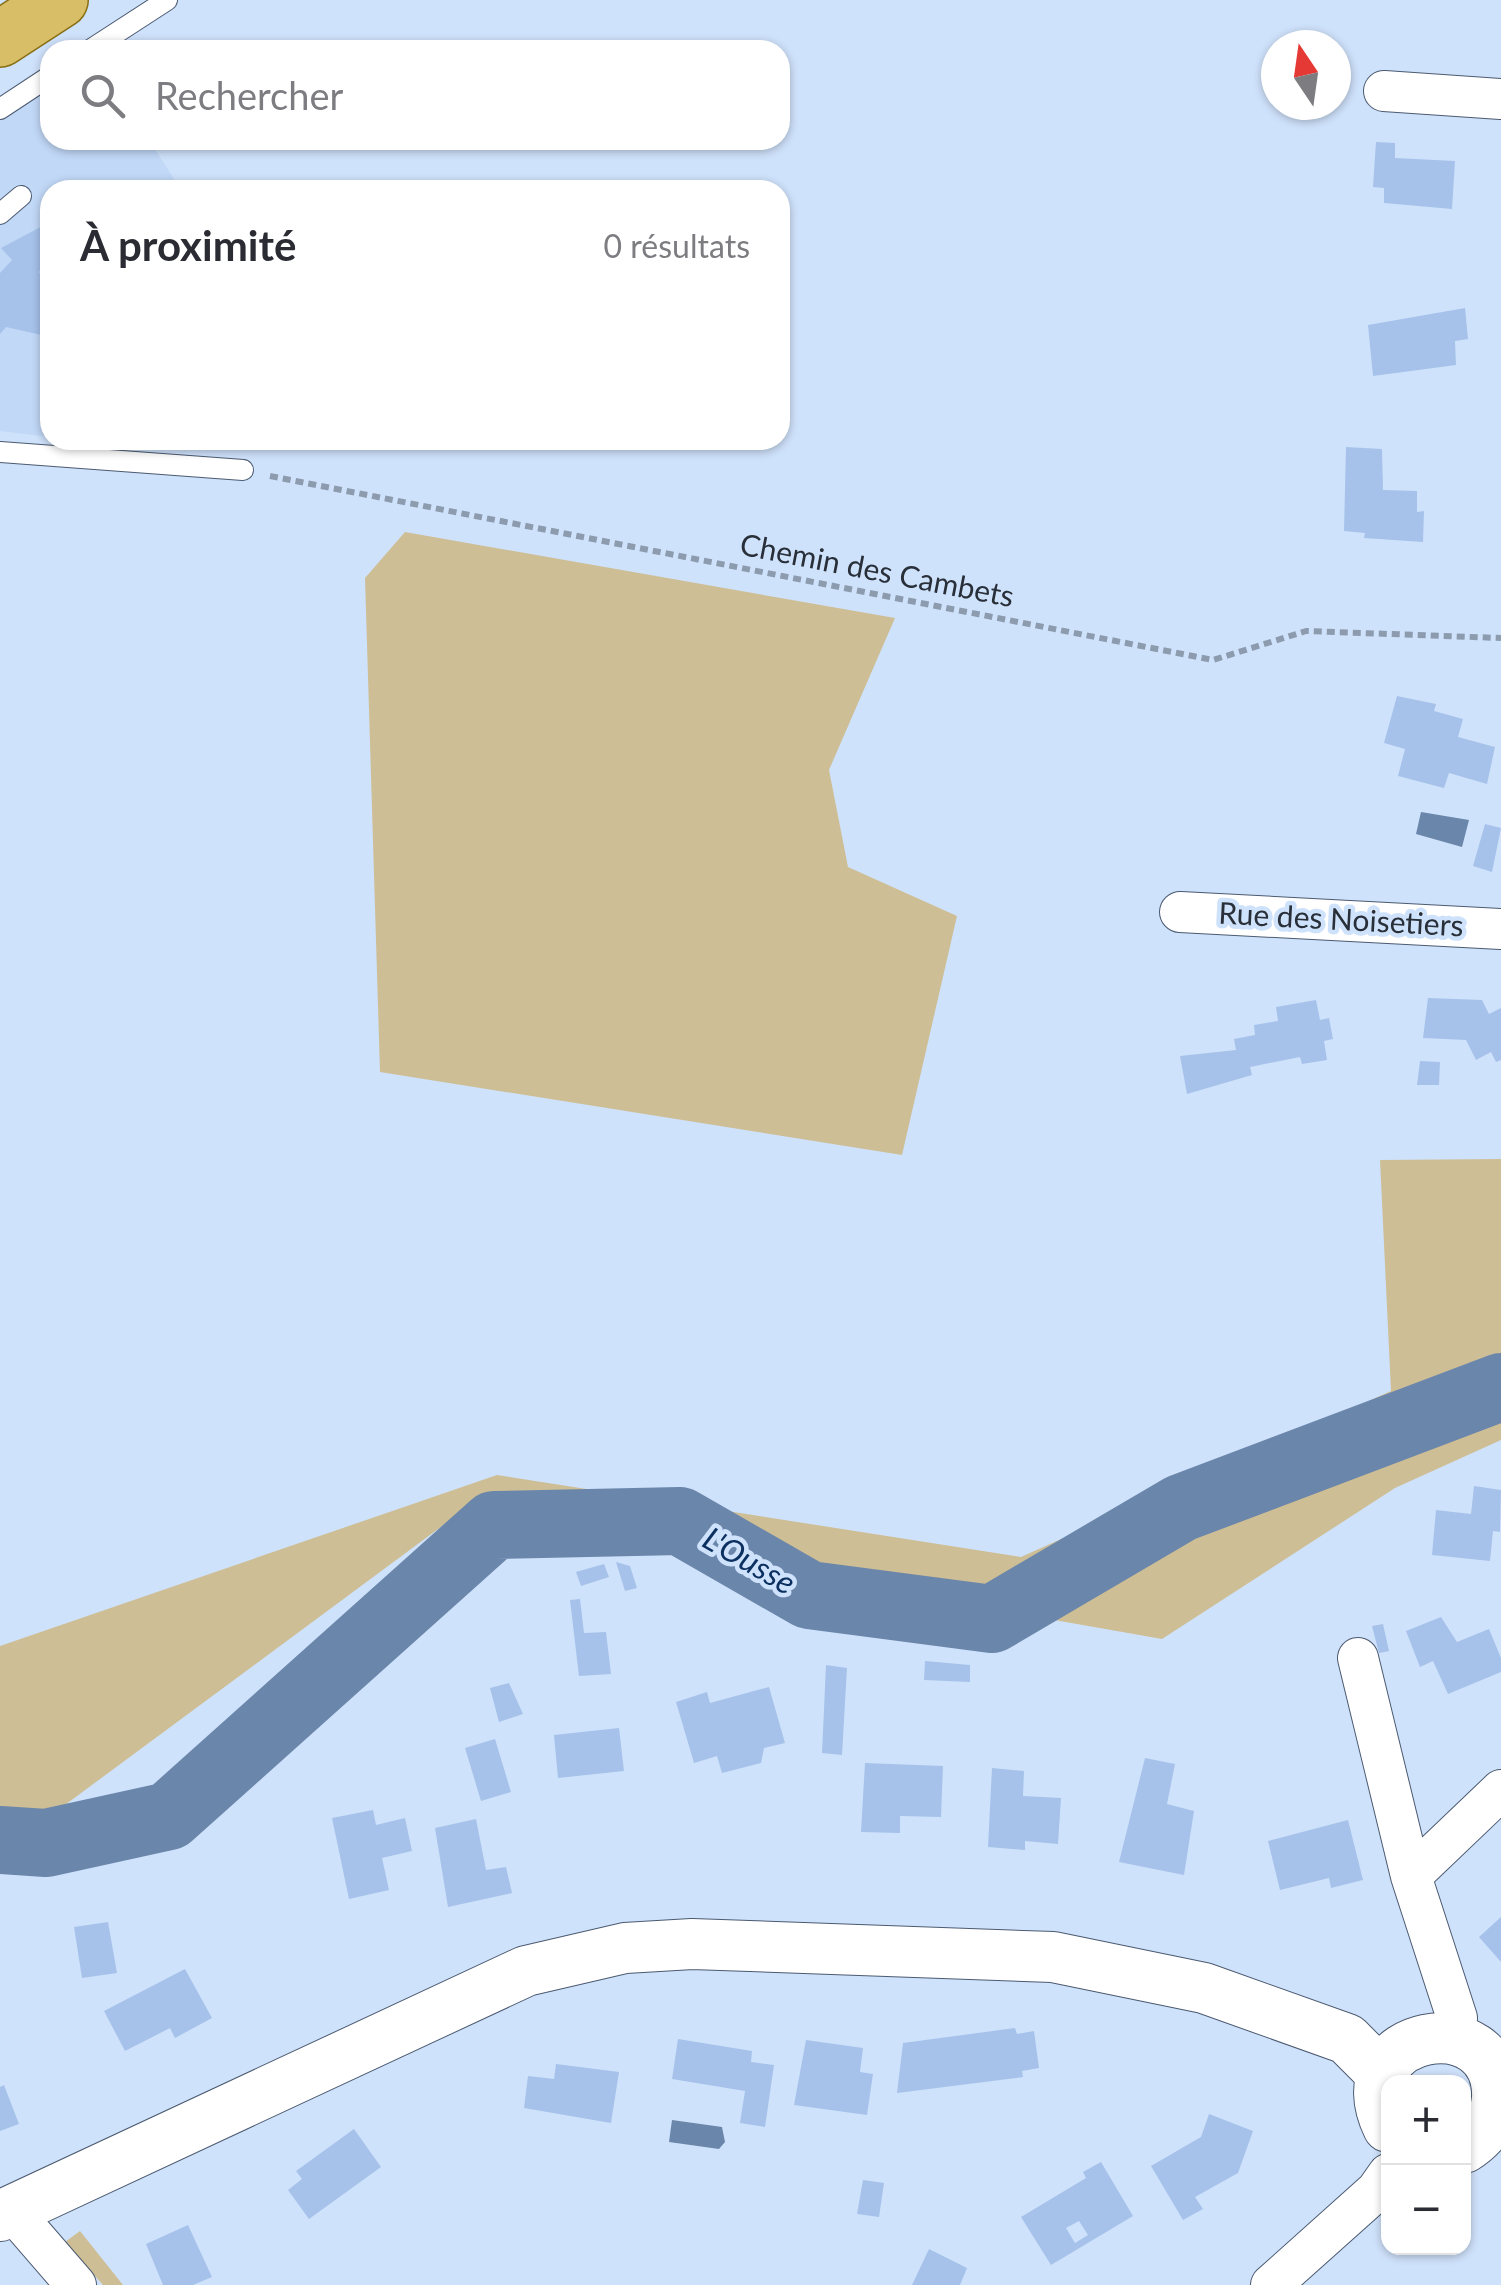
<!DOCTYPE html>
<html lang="fr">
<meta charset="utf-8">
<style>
:root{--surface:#fff;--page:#f7f7f7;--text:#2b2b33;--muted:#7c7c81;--line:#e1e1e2}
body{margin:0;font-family:Lato,sans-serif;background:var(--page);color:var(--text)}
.controls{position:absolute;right:30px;bottom:30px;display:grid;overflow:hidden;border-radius:20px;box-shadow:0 2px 8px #0004}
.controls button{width:90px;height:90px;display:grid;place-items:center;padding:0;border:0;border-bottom:2px solid var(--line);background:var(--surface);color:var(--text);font:50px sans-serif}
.compass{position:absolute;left:1261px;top:30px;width:90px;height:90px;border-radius:50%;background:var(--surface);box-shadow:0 2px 8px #0004;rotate:347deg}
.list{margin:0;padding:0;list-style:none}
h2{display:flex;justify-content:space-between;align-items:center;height:130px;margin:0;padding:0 40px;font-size:42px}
h2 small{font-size:32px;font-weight:400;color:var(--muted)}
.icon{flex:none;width:55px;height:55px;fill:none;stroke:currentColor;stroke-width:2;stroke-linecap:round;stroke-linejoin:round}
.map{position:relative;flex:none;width:1501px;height:2285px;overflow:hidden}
.search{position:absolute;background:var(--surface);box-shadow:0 2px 8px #0004;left:40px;top:40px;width:750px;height:110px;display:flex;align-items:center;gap:25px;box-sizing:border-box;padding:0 35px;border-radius:30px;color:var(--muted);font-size:38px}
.panel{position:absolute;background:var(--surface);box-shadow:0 2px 8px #0004;left:40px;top:180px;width:750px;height:270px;border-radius:30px}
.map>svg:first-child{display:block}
</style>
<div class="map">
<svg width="1501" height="2285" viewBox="0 0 1501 2285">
<rect width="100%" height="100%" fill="#cfe2fb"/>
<path fill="#c1d8f7" d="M50,72V140H149L181,190H50V437L0,431V106Z"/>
<path fill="#cebe95" d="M405,532L895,618L829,770L848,867L957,916L902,1155L380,1072L365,578Z
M1501,1159V1440L1395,1488L1162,1639L457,1515L0,1853V1646L497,1475L1021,1557L1391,1391L1380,1160Z
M80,2231L123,2285H103L65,2242Z"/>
<path fill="#6b86ab" d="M1421,812L1469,820L1462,847L1416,834Z
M672,2120L722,2127L725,2142L719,2149L669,2142Z"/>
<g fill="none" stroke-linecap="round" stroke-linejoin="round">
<path stroke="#6b86ab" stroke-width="68" d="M0,1840L46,1843L169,1816L494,1525L680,1521L809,1595L992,1619L1181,1508L1501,1387"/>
</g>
<path fill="#a6c2ea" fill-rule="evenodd" d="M1376,142L1395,143V158L1455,161L1452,209L1384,203V188L1373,187Z
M50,222V264L42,266L39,272L41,277L50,278V337L6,327L0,334V273L12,260L1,248Z
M1465,308L1468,339L1455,341L1456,365L1373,376L1368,325Z
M1346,447L1382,449L1383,490L1417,491V512L1424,511L1423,542L1364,538L1365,533L1344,531Z
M1397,696L1436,704L1434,711L1463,719L1458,737L1495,747L1487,784L1449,773L1444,788L1398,776L1405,749L1384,743Z
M1485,824L1501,828L1492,872L1473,866Z
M1428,998L1482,1000L1489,1014L1501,1008V1060L1496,1062L1491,1052L1476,1060L1466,1040L1423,1038Z
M1316,1000L1320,1020L1329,1018L1333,1039L1324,1041L1327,1060L1302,1064L1300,1057L1250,1067L1252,1075L1187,1094L1180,1056L1236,1050L1234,1039L1255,1035L1254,1025L1278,1021L1276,1007Z
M1420,1061L1440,1062L1439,1085H1417Z
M1474,1486L1501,1490L1500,1532L1493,1531L1490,1561L1432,1555L1436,1510L1471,1514Z
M616,1562L630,1566L637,1588L625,1591Z
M604,1564L609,1577L581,1586L576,1572Z
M580,1599L584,1633L606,1632L611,1674L579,1676L570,1600Z
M1441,1617L1457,1642L1489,1629L1501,1658V1672L1448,1694L1433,1661L1420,1667L1406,1631Z
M1383,1624L1389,1651L1379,1653L1372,1626Z
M925,1661L970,1665V1682L924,1680Z
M826,1665L847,1668L842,1755L822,1753Z
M509,1683L523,1714L499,1722L490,1688Z
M769,1687L785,1743L764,1748L761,1763L722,1773L717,1756L694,1763L676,1702L707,1692L710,1703Z
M619,1728L624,1771L558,1778L554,1735Z
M495,1739L511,1792L481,1801L465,1748Z
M1145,1758L1175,1764L1167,1804L1194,1811L1184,1875L1119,1862Z
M865,1763L943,1766L941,1817L900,1816V1833L861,1832Z
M992,1768L1024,1771L1023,1796L1061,1798L1058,1844L1025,1841V1850L988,1847Z
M373,1810L376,1825L405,1818L412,1851L382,1858L389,1890L349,1899L332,1818Z
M476,1819L486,1870L506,1867L512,1893L448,1907L435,1828Z
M1348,1820L1363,1880L1331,1888L1329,1878L1280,1890L1268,1841Z
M1501,1917V1962L1479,1937Z
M108,1922L117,1973L82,1978L74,1927Z
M185,1969L212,2018L175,2038L170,2028L125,2051L104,2011Z
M1015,2028L1017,2034L1034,2031L1039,2068L1022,2071L1023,2077L897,2093L903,2043Z
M678,2039L752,2051L751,2062L774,2065L765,2127L740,2123L745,2091L672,2079Z
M806,2040L863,2048L860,2072L873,2074L867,2115L794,2105Z
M556,2064L619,2072L611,2123L524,2108L528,2076L554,2079Z
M4,2085L19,2124L0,2131V2087Z
M1209,2114L1253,2131L1238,2173L1195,2197L1203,2209L1183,2220L1151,2166L1201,2137Z
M354,2129L381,2167L309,2219L288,2190L302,2179L296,2171Z
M1101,2162L1133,2216L1051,2265L1021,2217L1086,2178L1083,2172ZM1079,2221L1088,2235L1075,2243L1066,2228Z
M863,2180L884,2183L879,2217L857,2214Z
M188,2225L212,2277L193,2285H163L146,2244Z
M929,2249L967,2268L960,2285H912Z"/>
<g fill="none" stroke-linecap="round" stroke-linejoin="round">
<g stroke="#4b5a70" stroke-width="22">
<path id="service" d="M90,50L167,0
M0,109L50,76
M0,214L21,196
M0,452L243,470"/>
</g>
<g stroke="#4b5a70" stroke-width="42">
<path id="minor" d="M1384,91L1501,99
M1180,912L1501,929
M1358,1658L1411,1876L1457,2018L1456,2039
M1411,1876L1501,1790
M12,2211L76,2285
M1271,2285L1376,2191L1388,2174"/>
</g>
<g stroke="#4b5a70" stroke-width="52">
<path id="tertiary" d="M1388,2127C1340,2028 1501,2003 1497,2098C1495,2121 1483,2136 1464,2148
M0,2216L526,1971L625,1948L692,1944L1053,1957L1204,1988L1347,2039L1382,2074"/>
</g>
<g stroke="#886f14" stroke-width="58">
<path id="primary" d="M0,39L60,0"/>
</g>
<path stroke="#8d9bae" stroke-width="6" stroke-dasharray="8 5" stroke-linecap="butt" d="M270,476L1213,660L1306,631L1501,638"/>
<use href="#service" stroke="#fff" stroke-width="20"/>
<use href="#minor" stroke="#fff" stroke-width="40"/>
<use href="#tertiary" stroke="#fff" stroke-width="50"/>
<use href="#primary" stroke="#d7be67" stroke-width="55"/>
</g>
<g text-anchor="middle" stroke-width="9" stroke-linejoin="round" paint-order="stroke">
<g font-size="30" fill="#282f38" stroke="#cfe2fb">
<text transform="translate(877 571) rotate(11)" y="10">Chemin des Cambets</text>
<text transform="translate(1341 920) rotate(3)" y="10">Rue des Noisetiers</text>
</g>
<g font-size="32" font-style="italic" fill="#0c3161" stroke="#cfe2fb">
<text transform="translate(749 1561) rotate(30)" y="11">L'Ousse</text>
</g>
</g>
</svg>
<div class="controls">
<button>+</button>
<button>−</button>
</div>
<svg class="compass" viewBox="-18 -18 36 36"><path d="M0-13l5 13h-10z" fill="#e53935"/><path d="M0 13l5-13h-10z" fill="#7c7c81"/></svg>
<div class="search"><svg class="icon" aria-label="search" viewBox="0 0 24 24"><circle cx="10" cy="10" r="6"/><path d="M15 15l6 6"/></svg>Rechercher</div>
<section class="panel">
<h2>À proximité<small>0 résultats</small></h2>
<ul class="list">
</ul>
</section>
</div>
